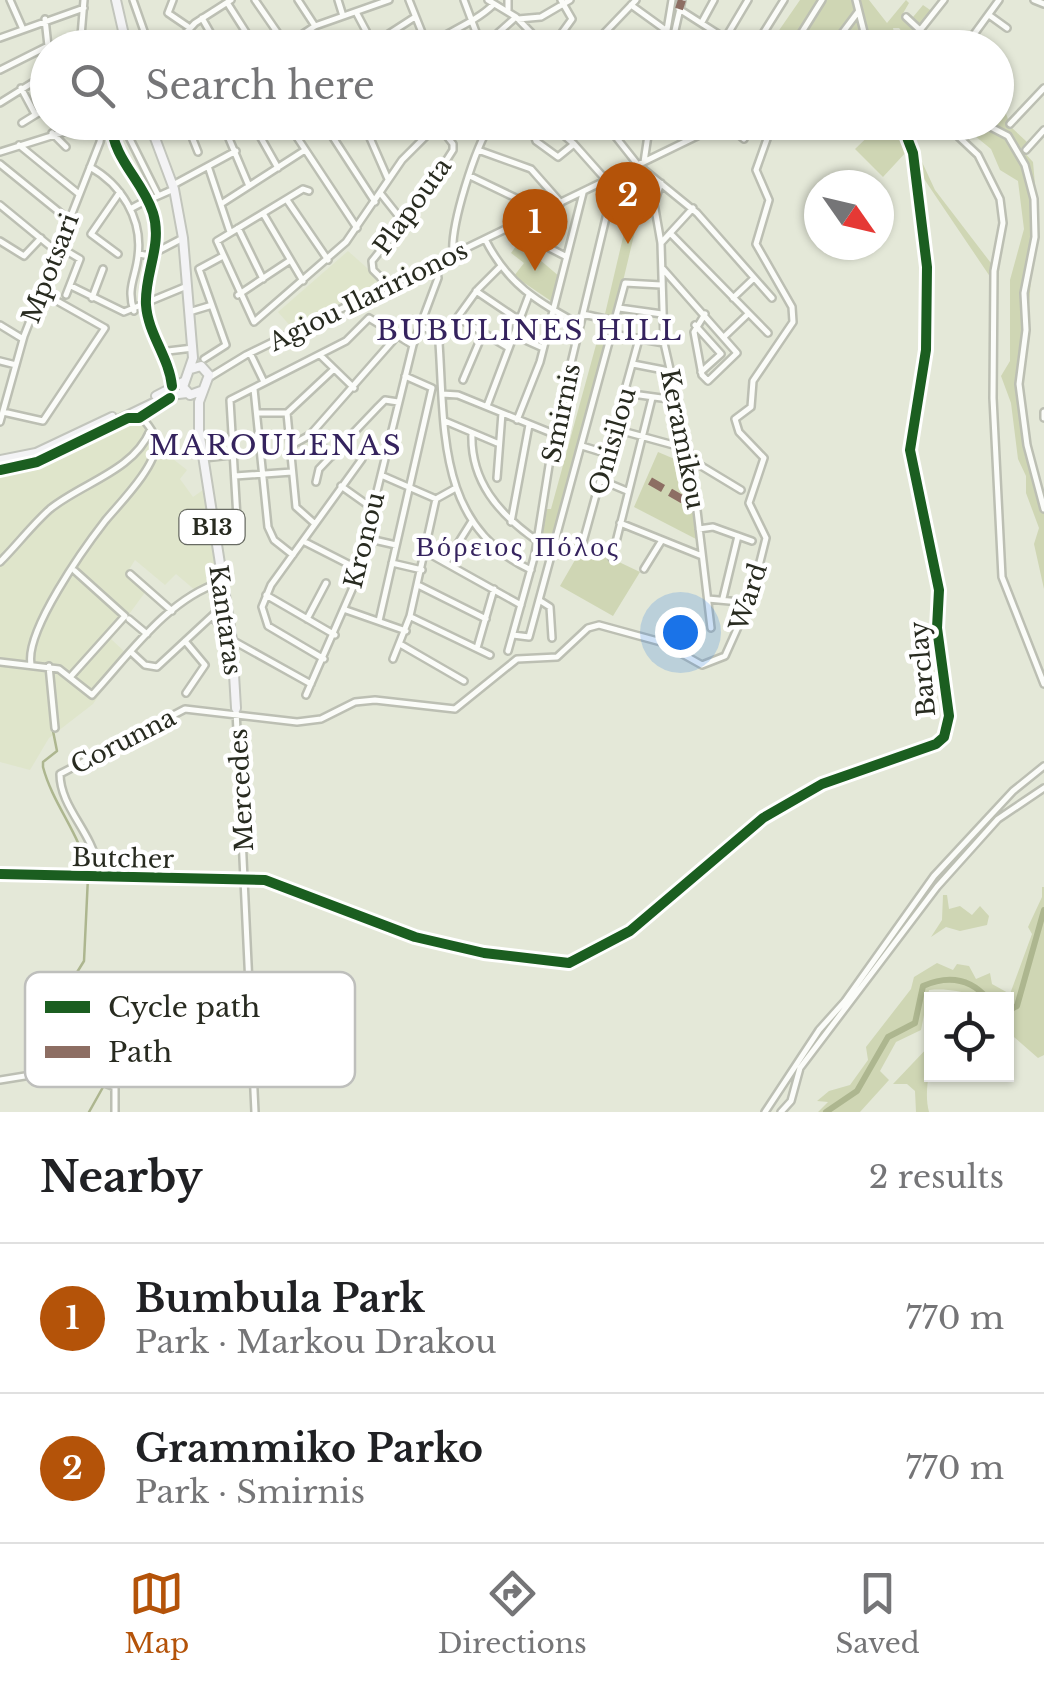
<!DOCTYPE html>
<meta charset="utf-8">
<style>
:root{--surface:#fff;--page:#f2f2f2;--text:#202124;--muted:#757577;--line:#e0e0e0;--accent:#b45309}
body{margin:0;font-family:"Libre Baskerville",serif;background:var(--page);color:var(--text)}
.controls{position:absolute;right:30px;bottom:30px;display:grid;overflow:hidden;border-radius:0px;box-shadow:0 2px 8px #0004}
.controls button{width:90px;height:90px;display:grid;place-items:center;padding:0;border:0;border-bottom:2px solid var(--line);background:var(--surface);color:var(--text);font:50px sans-serif}
.compass{position:absolute;left:804px;top:170px;width:90px;height:90px;border-radius:50%;background:var(--surface);box-shadow:0 2px 8px #0004;rotate:124deg}
.you{position:absolute;left:680px;top:632px;width:35px;height:35px;margin:-25px;border:8px solid #fff;border-radius:50%;background:#1a73e8;box-shadow:0 0 0 15px #1a73e833}
.badge{display:grid;place-items:center;width:65px;height:65px;border-radius:50%;background:var(--accent);color:#fff;font-size:32px;font-weight:700}
.pin{position:absolute;translate:-50% -82px;filter:drop-shadow(0 2px 5px #0008)}
.pin::after{content:'';position:absolute;top:52px;width:35px;height:30px;background:inherit;clip-path:polygon(0 0,100% 0,50% 100%)}
.list{margin:0;padding:0;list-style:none}
h2{display:flex;justify-content:space-between;align-items:center;height:130px;margin:0;padding:0 40px;font-size:42px}
h2 small{font-size:32px;font-weight:400;color:var(--muted)}
.list li{display:grid;grid-template-columns:65px 1fr auto;gap:30px;align-items:center;box-sizing:border-box;height:150px;padding:0 40px;border-top:2px solid var(--line)}
.list b{display:block;font-size:38px;white-space:nowrap}
.list p{margin:0;font-size:32px;white-space:nowrap;color:var(--muted)}
.list em{font-size:32px;font-style:normal;color:var(--muted)}
.icon{flex:none;width:55px;height:55px;fill:none;stroke:currentColor;stroke-width:2;stroke-linecap:round;stroke-linejoin:round}
.map{position:relative;flex:none;width:1044px;height:1112px;overflow:hidden}
.search{position:absolute;background:var(--surface);box-shadow:0 2px 8px #0004;left:30px;right:30px;top:30px;height:110px;display:flex;align-items:center;gap:25px;box-sizing:border-box;padding:0 35px;border-radius:55px;color:var(--muted);font-size:38px}
.sheet{height:430px;background:var(--surface)}
nav{display:flex;justify-content:space-around;align-items:center;box-sizing:border-box;height:140px;border-top:2px solid var(--line);background:var(--surface);font-size:28px;color:var(--muted)}
nav a{display:grid;justify-items:center;gap:5px}
nav .on{color:var(--accent)}
.map>svg:first-child{display:block}
</style>
<div class="map">
<svg width="1044" height="1112" viewBox="0 0 1044 1112">
<rect width="100%" height="100%" fill="#e4e8d8"/>
<path fill="#dfe5cb" d="M348,251L384,283L292,328L278,312Z
M133,418L143,421L159,448L187,470L180,479L193,497L203,490L217,579L196,591L176,574L165,585L135,560L125,576L146,591L111,639L127,654L93,704L49,738L30,770L0,762V473L25,470Z"/>
<path fill="#cfd6b4" d="M800,0H869L887,23L906,0L909,3L902,15L908,23L923,5L933,12L908,39L899,28H893L897,47L756,48L764,34L773,39Z
M1012,96L1003,106L1011,127L1027,142L1021,149L1033,162L1037,207L1023,377L1028,432L1044,495V589L1034,544L1039,528L1026,493V476L1018,459L1011,403L1001,376L1010,361V280L1024,229L1018,181L1000,170L991,149L959,123L996,122L997,102Z
M882,123H904L935,190L997,271L995,284L918,170L925,232L919,228L908,150L883,177L855,149Z
M639,169L649,177L651,187L645,189L614,319L605,314Z
M519,242L560,277L551,301L514,276L524,263L511,253Z
M612,322L550,554L539,552L547,509H551L602,323Z
M658,452L691,466L696,539L634,507Z
M562,535L640,572L613,616L560,586L579,553L560,539Z
M1042,887H1044V1055L1038,1058L1007,1031L1006,999C975,999 961,987 929,990L921,1030L896,1042L880,1071L889,1080L860,1112H818L828,1102L817,1101L829,1091L850,1085L868,1060L866,1047L911,989L914,977L937,963L953,970L957,964L969,966L976,979L990,973L992,984L1010,994L1032,934L1028,927L1042,897Z
M943,895H947L949,909L960,906L972,915L980,906L989,916L987,925L960,931L946,927L931,937L942,920Z
M931,1044C932,1069 923,1089 929,1112H916L915,1091L907,1084H893Z"/>
<g fill="none" stroke-linecap="round" stroke-linejoin="round">
<path stroke="#adb68f" stroke-width="2.5" d="M53,731L57,751L43,762V767C53,805 81,835 87,871
M88,877L84,961L71,982L79,1005L111,1045L116,1064L89,1112"/>
<path stroke="#adb68f" stroke-width="6" d="M1006,1012L1017,1006L1044,910
M826,1112L857,1091L888,1037L915,1023L923,986C948,975 970,978 988,999"/>
<g stroke="#bcbfb3" stroke-width="10">
<path id="minor" d="M10,0L22,27
M133,0L145,34L168,48
M173,0L168,13L190,28
M255,0L286,45
M298,0L315,26
M338,0L343,16
M409,0L427,45
M464,0L479,40L496,42
M488,0L516,17L546,48
M508,0V12
M856,0L868,48
M1034,0L1044,4
M228,4L256,48
M631,5L667,31
M679,9L740,48
M356,12L373,44
M989,15L1007,28
M906,17L922,32
M202,18L219,48
M45,19L48,46
M518,19L541,17L570,0
M702,22L714,0
M726,37L748,0
M0,38L84,8
M80,48L84,0
M172,48L195,23L231,0
M282,48L315,26L389,0
M367,48L415,17
M423,48C446,33 476,22 494,4
M467,48L479,40
M497,48L498,33L516,17
M551,48L572,19L561,0
M590,48L636,0
M664,48L672,0
M671,48L682,0
M754,48L784,0
M792,48L822,0
M831,48L858,12
M906,48L944,0
M964,48L999,0
M0,70L48,46
M21,88L35,114
M0,103L48,73
M186,122L198,152
M222,122L249,186
M252,122L278,168
M287,122L357,228
M323,122L375,202
M363,122L388,179
M604,122L638,165L697,213L772,298
M943,122L978,155L1000,199L1003,223L994,271L993,398L1002,577L1044,684
M981,122L1008,136L1025,165L1034,199L1035,237L1024,293L1026,330L1019,384L1027,445L1044,509
M22,123L48,107
M725,123L744,139
M1010,124L1044,88
M52,133L66,147
M128,135L158,195
M574,144L558,157L536,141L534,135L543,124H551L574,144L606,180
M19,145L79,194
M478,150L531,169L561,203
M1026,150L1044,130
M0,152L96,122
M644,162L650,122
M0,164L69,220
M208,166L230,232
M90,167C121,184 143,219 138,256C136,277 126,288 134,311
M470,176L518,199L527,198
M661,183L654,203L661,243L664,343L691,460L711,628
M173,185L236,151
M309,191L303,189L217,241L254,322L346,242L402,160L440,122
M381,194L404,223
M149,200L174,189
M287,200L328,260
M221,204L305,150
M0,205L56,251
M130,209L147,200
M264,215L303,281
M517,224L526,236L565,256
M238,228L263,279
M671,234L768,333
M485,239C508,285 537,301 580,325
M0,241L24,256L41,238
M661,243L693,208
M58,246L80,259L66,295
M160,250L183,238
M118,254L91,234L120,192
M139,254L150,256
M453,255C450,226 475,147 492,122
M663,269L737,353L708,381L702,375L694,332L705,314
M71,286L124,312L187,286
M389,286L373,270L372,261L421,200L453,150V144L437,124
M476,291L519,320
M238,295L289,261
M92,298L103,269
M733,298L754,278
M619,308L662,314
M189,312L209,306
M583,314L614,321
M460,319L509,348
M0,325L23,339
M695,325L721,354L701,372
M420,326L434,332L439,343C445,430 437,527 531,570
M613,334L664,343
M514,335L543,348
M725,336L748,314
M439,343L478,289L499,268
M168,351L193,348
M250,353L264,382
M320,355L354,388
M204,359L226,345L199,269L223,256
M0,361L16,365
M633,364L669,371
M210,377L246,355L726,122
M463,380L483,333
M254,389L268,527L274,540L293,555
M625,393L676,400
M442,394L458,395L554,434
M487,406L529,295
M3,412L43,421L105,328L41,292
M1044,412V418
M257,413H287
M517,420L540,362L583,193
M445,421L497,443
M0,422L24,336L100,142L103,122
M615,429L688,449
M472,433C470,481 499,514 536,540
M310,435L332,456
M290,446L310,435L397,336
M582,446L608,454
M204,458L231,455
M693,461L741,490
M381,475L436,499
M235,476L292,472
M497,478L502,413
M601,480L627,491
M316,482L319,469L378,407L385,400L398,402
M341,486L372,508
M511,522L529,425
M314,523L296,507L287,413L334,369
M620,523L702,556
M214,524L237,518L230,400L346,341L369,318L413,345
M699,529L713,527L752,541
M365,538L396,545
M303,541L358,569
M583,542L639,339
M426,552L521,605
M612,558L652,398
M447,561L472,521
M0,562C17,545 32,525 50,509C82,483 133,471 150,431
M392,563L422,570
M644,569L662,540
M130,574L172,611
M418,585L486,619
M266,595L335,635
M723,598L738,536
M708,599L740,602
M539,600L550,607L552,638
M346,610L406,631
M212,616L223,630L226,649
M411,617L490,655
M129,619L147,634
M307,619L326,583
M379,621L432,388L405,376
M513,635L529,637L625,283L661,285
M232,640L311,684
M185,641L205,665L186,693
M400,644L464,681
M477,648L494,589
M508,651L535,554L554,434L616,176
M131,652L145,665L157,667L226,603
M324,659L268,626L262,607L271,585L362,459
M393,659L410,616L436,499L454,489
M0,662L59,669L92,695C129,655 167,599 221,582
M31,664C25,631 84,548 105,521C119,504 157,466 156,443C156,433 143,417 135,413
M49,666L55,728
M72,675L125,616L75,571
M306,695L354,585L413,345L438,278L436,264
M236,710L255,1112
M90,873L97,865C92,832 60,807 60,774L185,709L297,722L321,719L355,702L375,700L455,709L517,659L557,657L588,628L599,625L661,642L702,665L725,656L751,598L766,538L749,503L764,458L739,432L735,419L751,407L753,381L793,322L792,307L756,244L769,200L756,170L767,139L765,122
M0,874L265,880L415,937L484,953L569,963L630,931L763,818L822,784L936,744L944,737L949,716L937,628L939,590L910,450L926,350L927,267L913,153L901,122
M0,1080L68,1069L115,1087V1112
M765,1112L819,1030L845,1001L934,876L1013,791L1044,766
M781,1112L791,1101L800,1068L937,887L998,819L1044,788"/>
</g>
<g stroke="#c2c5bc" stroke-width="12">
<path id="major" d="M116,0L127,48
M149,122L174,189L183,238L193,358L183,387L190,395L201,391
M191,369L201,366L209,375L199,402V430L232,640L236,708
M156,396L183,382
M0,460L36,453L112,417
M0,467L48,454L170,395L187,393"/>
</g>
<use href="#minor" stroke="#fbfcf9" stroke-width="5"/>
<use href="#major" stroke="#f3f3f5" stroke-width="8"/>
<path stroke="#8d6e63" stroke-width="8" stroke-dasharray="15 8" stroke-linecap="butt" d="M679,9L682,0
M650,481L687,502"/>
<g stroke="#fff" stroke-width="16">
<path id="cycleway" d="M111,122C113,160 142,179 153,213C163,245 144,274 146,305C148,334 169,357 172,386
M0,470L37,462L128,418H139L170,398
M0,874L265,880L415,937L484,953L569,963L630,931L763,818L822,784L936,744L944,737L949,716L937,628L939,590L910,450L926,350L927,267L913,153L901,122"/>
</g>
<use href="#cycleway" stroke="#1b5e20" stroke-width="10"/>
</g>
<g text-anchor="middle" stroke-width="9" stroke-linejoin="round" paint-order="stroke">
<rect fill="#fff" stroke="#686b63" stroke-width="2.5" x="179.5" y="510" width="65" height="34" rx="8"/>
<g font-size="22" font-weight="bold" fill="#282b20">
<text x="212" y="535">B13</text>
</g>
<g font-size="25" fill="#282b20" stroke="#fff">
<text transform="translate(412 206) rotate(-54)" y="9">Plapouta</text>
<text transform="translate(50 268) rotate(-69)" y="9">Mpotsari</text>
<text transform="translate(368 296) rotate(-26)" y="9">Agiou Ilaririonos</text>
<text transform="translate(561 413) rotate(-78)" y="9">Smirnis</text>
<text transform="translate(683 439) rotate(79)" y="9">Keramikou</text>
<text transform="translate(612 441) rotate(-74)" y="9">Onisilou</text>
<text transform="translate(364 540) rotate(-76)" y="9">Kronou</text>
<text transform="translate(748 597) rotate(-72)" y="9">Ward</text>
<text transform="translate(226 620) rotate(82)" y="9">Kantaras</text>
<text transform="translate(922 669) rotate(-95)" y="9">Barclay</text>
<text transform="translate(123 741) rotate(-27)" y="9">Corunna</text>
<text transform="translate(241 790) rotate(-93)" y="9">Mercedes</text>
<text transform="translate(123 858) rotate(1)" y="9">Butcher</text>
</g>
<g font-size="28" letter-spacing="2.5" fill="#35235e" stroke="#fff">
<text x="530" y="340">BUBULINES HILL</text>
<text x="276" y="455">MAROULENAS</text>
<text x="518" y="556">Βόρειος Πόλος</text>
</g>
</g>
<rect x="25" y="972" width="330" height="115" rx="15" fill="#fff" stroke="#bebfbc" stroke-width="2.5"/>
<rect x="45" y="1001" width="45" height="12" fill="#1b5e20"/>
<rect x="45" y="1046" width="45" height="12" fill="#8d6e63"/>
<g font-size="28" fill="#282b20">
<text x="108" y="1017">Cycle path</text>
<text x="108" y="1062">Path</text>
</g>
</svg>
<div class="controls">
<button><svg class="icon" aria-label="locate" viewBox="0 0 24 24"><circle cx="12" cy="12" r="6"/><path d="M12 2v4M12 18v4M2 12h4M18 12h4"/></svg></button>
</div>
<svg class="compass" viewBox="-18 -18 36 36"><path d="M0-13l5 13h-10z" fill="#e53935"/><path d="M0 13l5-13h-10z" fill="#757577"/></svg>
<div class="you"></div>
<div class="pin badge" style="left:535px;top:271px">1</div>
<div class="pin badge" style="left:628px;top:244px">2</div>
<div class="search"><svg class="icon" aria-label="search" viewBox="0 0 24 24"><circle cx="10" cy="10" r="6"/><path d="M15 15l6 6"/></svg>Search here</div>
</div>
<section class="sheet">
<h2>Nearby<small>2 results</small></h2>
<ul class="list">
<li><span class="badge">1</span><div><b>Bumbula Park</b><p>Park · Markou Drakou</p></div><em>770 m</em></li>
<li><span class="badge">2</span><div><b>Grammiko Parko</b><p>Park · Smirnis</p></div><em>770 m</em></li>
</ul>
</section>
<nav>
<a class="on"><svg class="icon" aria-label="map" viewBox="0 0 24 24"><path d="M3 6l6-2 6 2 6-2v14l-6 2-6-2-6 2zM9 4v14M15 6v14"/></svg>Map</a>
<a><svg class="icon" aria-label="directions" viewBox="0 0 24 24"><path d="M12 3l9 9-9 9-9-9zM9 14v-3h6M13 9l2 2-2 2"/></svg>Directions</a>
<a><svg class="icon" aria-label="saved" viewBox="0 0 24 24"><path d="M7 4h10v16l-5-4-5 4z"/></svg>Saved</a>
</nav>
